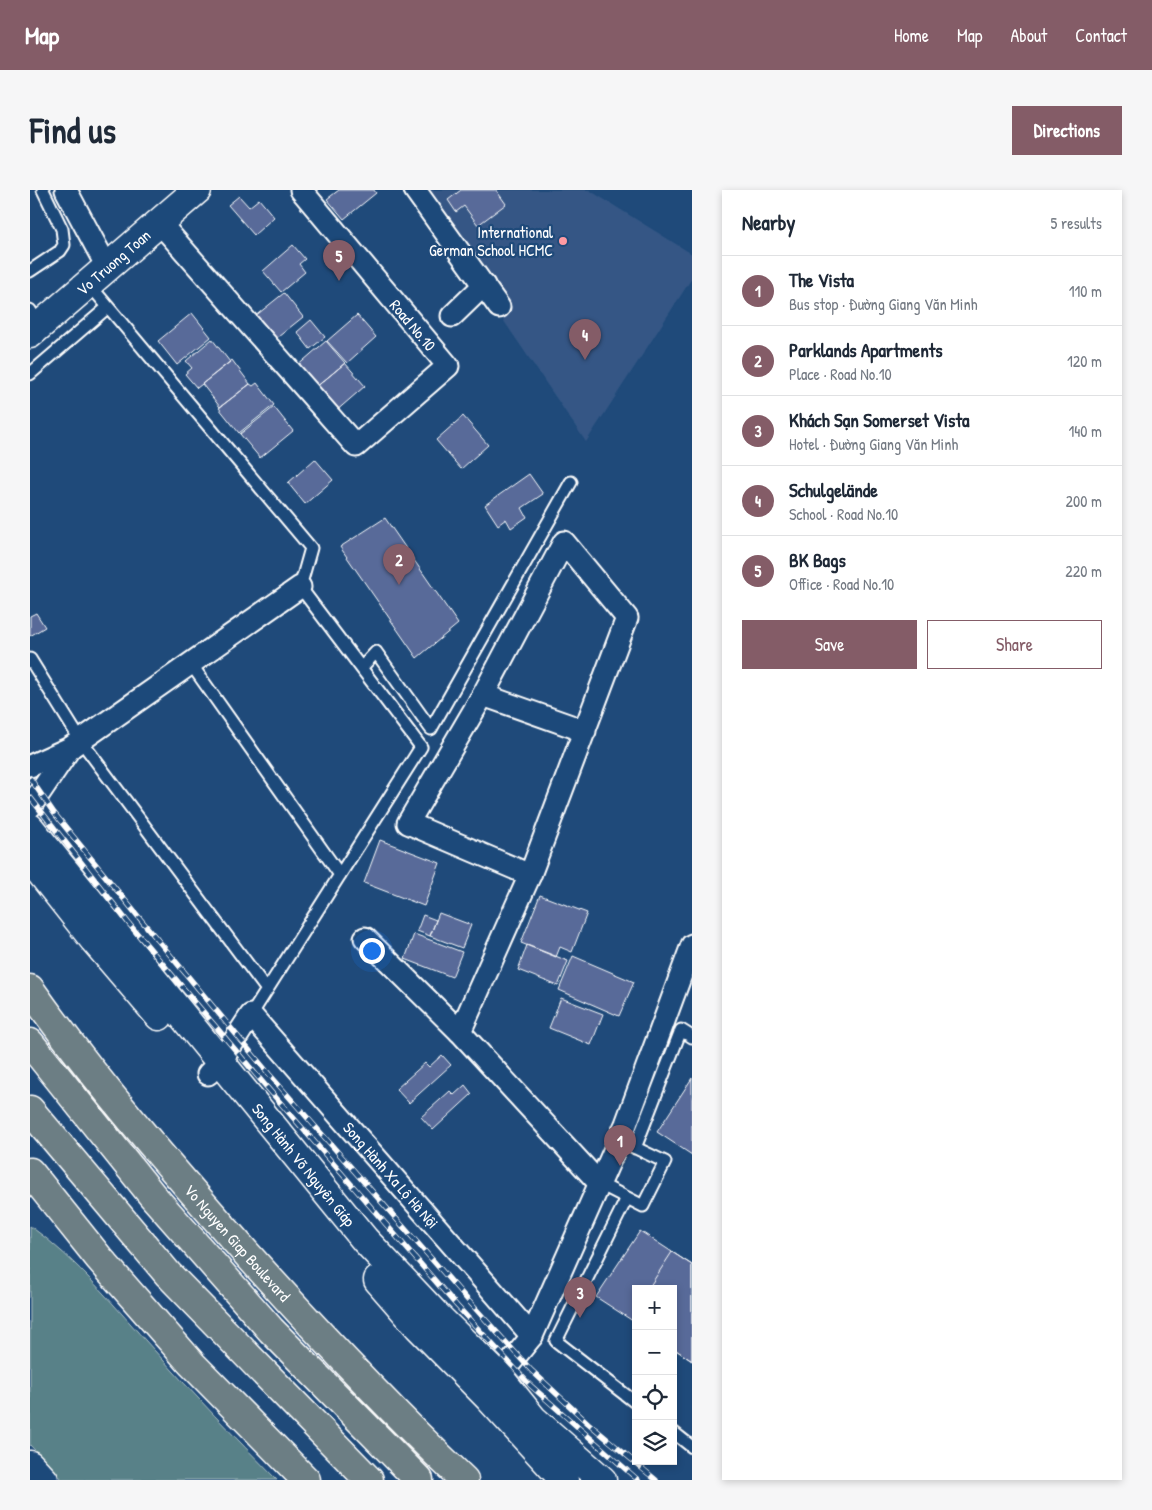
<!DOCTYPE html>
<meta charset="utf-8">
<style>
:root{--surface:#fff;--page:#f6f6f7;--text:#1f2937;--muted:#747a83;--line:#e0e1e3;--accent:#845c67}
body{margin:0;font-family:"Patrick Hand",sans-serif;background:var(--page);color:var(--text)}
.controls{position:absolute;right:15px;bottom:15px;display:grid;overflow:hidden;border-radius:0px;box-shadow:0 2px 8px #0003}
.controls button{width:45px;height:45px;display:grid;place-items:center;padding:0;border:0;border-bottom:1px solid var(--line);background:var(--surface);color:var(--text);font:25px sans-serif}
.you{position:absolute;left:341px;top:760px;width:18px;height:18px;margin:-12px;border:4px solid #fff;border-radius:50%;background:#1a73e8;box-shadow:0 0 0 8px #1a73e833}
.badge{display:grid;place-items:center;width:32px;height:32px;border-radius:50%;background:var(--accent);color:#fff;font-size:16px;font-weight:700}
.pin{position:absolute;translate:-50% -41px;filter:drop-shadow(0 1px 2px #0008)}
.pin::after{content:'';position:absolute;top:26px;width:18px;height:15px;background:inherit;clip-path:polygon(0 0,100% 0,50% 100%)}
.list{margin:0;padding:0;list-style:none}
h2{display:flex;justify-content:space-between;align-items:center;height:65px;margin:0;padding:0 20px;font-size:21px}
h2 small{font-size:16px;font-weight:400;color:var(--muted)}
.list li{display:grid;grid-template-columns:32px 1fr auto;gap:15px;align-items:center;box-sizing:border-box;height:70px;padding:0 20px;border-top:1px solid var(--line)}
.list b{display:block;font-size:19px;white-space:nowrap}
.list p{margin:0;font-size:16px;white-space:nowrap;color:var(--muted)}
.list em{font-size:16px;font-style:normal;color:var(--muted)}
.actions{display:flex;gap:10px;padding:15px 20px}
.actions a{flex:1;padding:11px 0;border:1px solid var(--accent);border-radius:0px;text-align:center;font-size:18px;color:var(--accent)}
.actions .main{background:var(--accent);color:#fff}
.icon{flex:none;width:28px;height:28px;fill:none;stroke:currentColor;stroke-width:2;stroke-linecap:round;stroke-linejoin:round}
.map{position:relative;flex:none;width:662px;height:1290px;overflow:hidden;border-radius:0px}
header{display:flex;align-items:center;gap:30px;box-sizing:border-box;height:70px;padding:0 25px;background:var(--accent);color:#fff}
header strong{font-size:24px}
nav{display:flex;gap:28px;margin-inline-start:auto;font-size:18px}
.intro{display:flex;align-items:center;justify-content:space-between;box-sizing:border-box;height:120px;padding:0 30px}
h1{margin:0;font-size:35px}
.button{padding:12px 22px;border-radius:0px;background:var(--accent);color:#fff;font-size:18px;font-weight:700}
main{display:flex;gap:30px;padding:0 30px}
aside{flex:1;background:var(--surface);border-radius:0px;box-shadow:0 2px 8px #0003}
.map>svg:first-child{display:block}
</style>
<header>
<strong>Map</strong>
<nav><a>Home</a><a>Map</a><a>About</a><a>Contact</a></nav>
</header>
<div class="intro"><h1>Find us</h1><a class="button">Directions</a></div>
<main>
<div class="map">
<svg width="662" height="1290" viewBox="0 0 662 1290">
<rect width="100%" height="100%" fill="#1f4a7a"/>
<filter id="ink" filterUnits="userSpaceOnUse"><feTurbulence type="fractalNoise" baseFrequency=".02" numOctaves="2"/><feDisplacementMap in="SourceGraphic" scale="10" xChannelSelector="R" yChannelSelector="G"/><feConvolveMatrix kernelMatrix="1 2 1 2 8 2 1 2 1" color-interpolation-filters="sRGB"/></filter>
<g filter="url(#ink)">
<path fill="#345785" d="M393,0H559L662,64V88L556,252L387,3Z"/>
<path fill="#588188" stroke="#acc0c4" d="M0,1036C48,1070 85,1117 124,1160C164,1205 205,1247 247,1290H33L0,1255Z"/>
<path fill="#596b99" stroke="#fff" d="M309,0H344L346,3L314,29L297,9Z
M431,0H466L476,14L448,35L434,16L426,22L418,10Z
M209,6L219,17L229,9L244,27L224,45L198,15Z
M263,55L275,69L269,74L275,82L251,102L233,81Z
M254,103L273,127L243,151L224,127Z
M162,123L181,147L147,175L128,151Z
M327,125L346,147L317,173L297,151Z
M281,130L295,147L280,159L267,142Z
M182,149L200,172L167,198L155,184L162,178L156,171Z
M296,151L315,173L285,198L266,177Z
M202,170L220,194L190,217L172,194Z
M315,173L335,196L305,222L285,198Z
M227,193L244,215L209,243L189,218L220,194L223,196Z
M244,217L263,241L230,268L210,244Z
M433,226L458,255L431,279L406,250Z
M285,269L303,290L275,314L258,293Z
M499,284L513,304L492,318L497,327L481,338L476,329L468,335L455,315Z
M355,328L428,434L387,468L310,357Z
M6,423L15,437L0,446V426Z
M350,650L410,673L394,716L334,693Z
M510,705L557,723L542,762L530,757L526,767L491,753Z
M409,723L441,735L432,758L400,746Z
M393,725L406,730L400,746L387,741Z
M384,744L432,762L422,787L375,769Z
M497,755L538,771L528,796L488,780Z
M543,766L604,792L589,826L529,800Z
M531,808L573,824L561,855L519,838Z
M412,865L421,875L379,913L366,899L395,873L399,877Z
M662,888V965L627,942Z
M435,895L442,904L403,940L391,927L420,901L424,905Z
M610,1041L662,1075V1171L643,1158V1099H606V1133L566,1107Z
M642,1062L662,1075V1171L643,1158V1099H618Z"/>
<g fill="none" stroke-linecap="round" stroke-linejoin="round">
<g stroke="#fff" stroke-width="15">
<path id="lane" d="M0,81L30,61L34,55L32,39L13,0
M58,93L281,358L270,397L391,557L221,825
M0,120L10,136
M0,184L78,117
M0,469L51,551L237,800
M161,474L310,685
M332,477L346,462L401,539L541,292
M605,958L651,840L662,847
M570,994L613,1016L635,972L589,950
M597,1008L526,1151L606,1213
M643,1242L662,1257"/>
</g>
<g stroke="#fff" stroke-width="25">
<g id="street">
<path d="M36,0L77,77"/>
<path d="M385,0L469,117"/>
<path d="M129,32L326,256L418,176L271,0"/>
<path d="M422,126L454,95"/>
<path d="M453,505L378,633L500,685"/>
<path d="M0,576L40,558L270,397"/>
<path d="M0,617L40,558"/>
<path d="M335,748L430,842L570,994"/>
<path d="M430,842L500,685L597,428L534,352L453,505L555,541"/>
<path id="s1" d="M178,884L191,871L221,825L502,1146"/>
<path d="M469,1187L502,1146L596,934L662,755"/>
</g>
</g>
<g stroke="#fff" stroke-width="31">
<g id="secondary">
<path id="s2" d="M0,144L167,0"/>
<path id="s3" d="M0,638L335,1050L406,1125L469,1187L503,1229L572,1290"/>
<path d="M0,669L64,750L129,826"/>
<path d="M348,1090L388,1136L459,1208L534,1290"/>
<path d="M0,1275L14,1290"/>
</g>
</g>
<g stroke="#fff" stroke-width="31">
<g id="highway">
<path id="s4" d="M0,799C66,892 141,978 216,1063C286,1141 358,1218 434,1290"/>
<path d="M0,853L122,1005L241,1140L389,1290"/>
<path d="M0,920L138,1084L339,1290"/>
<path d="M0,982L69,1068L162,1174L276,1290"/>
</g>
</g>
<use href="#lane" stroke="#1f4a7a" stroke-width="11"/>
<use href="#street" stroke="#1f4a7a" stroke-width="21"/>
<use href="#secondary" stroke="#1f4a7a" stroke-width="28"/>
<use href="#highway" stroke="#6c7e84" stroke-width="28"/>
<g stroke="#fff" stroke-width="5.5">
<path id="rail" d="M0,588L24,623L107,725L239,884L435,1107L501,1180L558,1233L626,1290
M0,607L100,735L234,894L427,1116L500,1195L608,1290"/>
</g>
<use href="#rail" stroke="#1f4a7a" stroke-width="4" stroke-dasharray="11" stroke-linecap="butt"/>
</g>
</g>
<circle fill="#ff9aa2" stroke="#1f4a7a" stroke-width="2" cx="533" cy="51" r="5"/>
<g text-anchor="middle" stroke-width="4.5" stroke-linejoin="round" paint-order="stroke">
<g font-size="16" fill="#fff" stroke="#1f4a7a" text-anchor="end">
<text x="523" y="48">International<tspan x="523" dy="18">German School HCMC</tspan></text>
</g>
<g font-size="16" fill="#fff" stroke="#1f4a7a">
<text dy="6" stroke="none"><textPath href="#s2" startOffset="110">Vo Truong Toan</textPath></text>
<text transform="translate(383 135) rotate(50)" y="6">Road No.10</text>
<text dy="6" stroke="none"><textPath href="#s3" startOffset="434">Song Hành Võ Nguyên Giáp</textPath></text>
<text dy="6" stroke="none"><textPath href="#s1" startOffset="286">Song Hành Xa Lộ Hà Nội</textPath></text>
<text dy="6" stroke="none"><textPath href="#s4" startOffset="328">Vo Nguyen Giap Boulevard</textPath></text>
</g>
</g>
</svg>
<div class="controls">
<button>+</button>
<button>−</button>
<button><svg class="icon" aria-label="locate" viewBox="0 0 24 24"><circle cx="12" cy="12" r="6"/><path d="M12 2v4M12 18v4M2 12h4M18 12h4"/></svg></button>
<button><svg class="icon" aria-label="layers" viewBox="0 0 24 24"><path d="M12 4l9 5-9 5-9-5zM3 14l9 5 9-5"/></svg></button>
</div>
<div class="you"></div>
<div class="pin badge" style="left:590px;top:976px">1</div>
<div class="pin badge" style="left:369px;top:395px">2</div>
<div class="pin badge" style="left:550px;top:1128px">3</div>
<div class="pin badge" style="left:555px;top:170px">4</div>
<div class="pin badge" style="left:309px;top:91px">5</div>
</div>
<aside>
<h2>Nearby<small>5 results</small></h2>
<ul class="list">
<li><span class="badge">1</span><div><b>The Vista</b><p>Bus stop · Đường Giang Văn Minh</p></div><em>110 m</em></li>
<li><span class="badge">2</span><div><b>Parklands Apartments</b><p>Place · Road No.10</p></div><em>120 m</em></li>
<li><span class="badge">3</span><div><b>Khách Sạn Somerset Vista</b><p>Hotel · Đường Giang Văn Minh</p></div><em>140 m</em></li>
<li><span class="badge">4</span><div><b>Schulgelände</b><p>School · Road No.10</p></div><em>200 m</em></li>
<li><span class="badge">5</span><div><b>BK Bags</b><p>Office · Road No.10</p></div><em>220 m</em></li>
</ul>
<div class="actions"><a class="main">Save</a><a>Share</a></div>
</aside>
</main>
